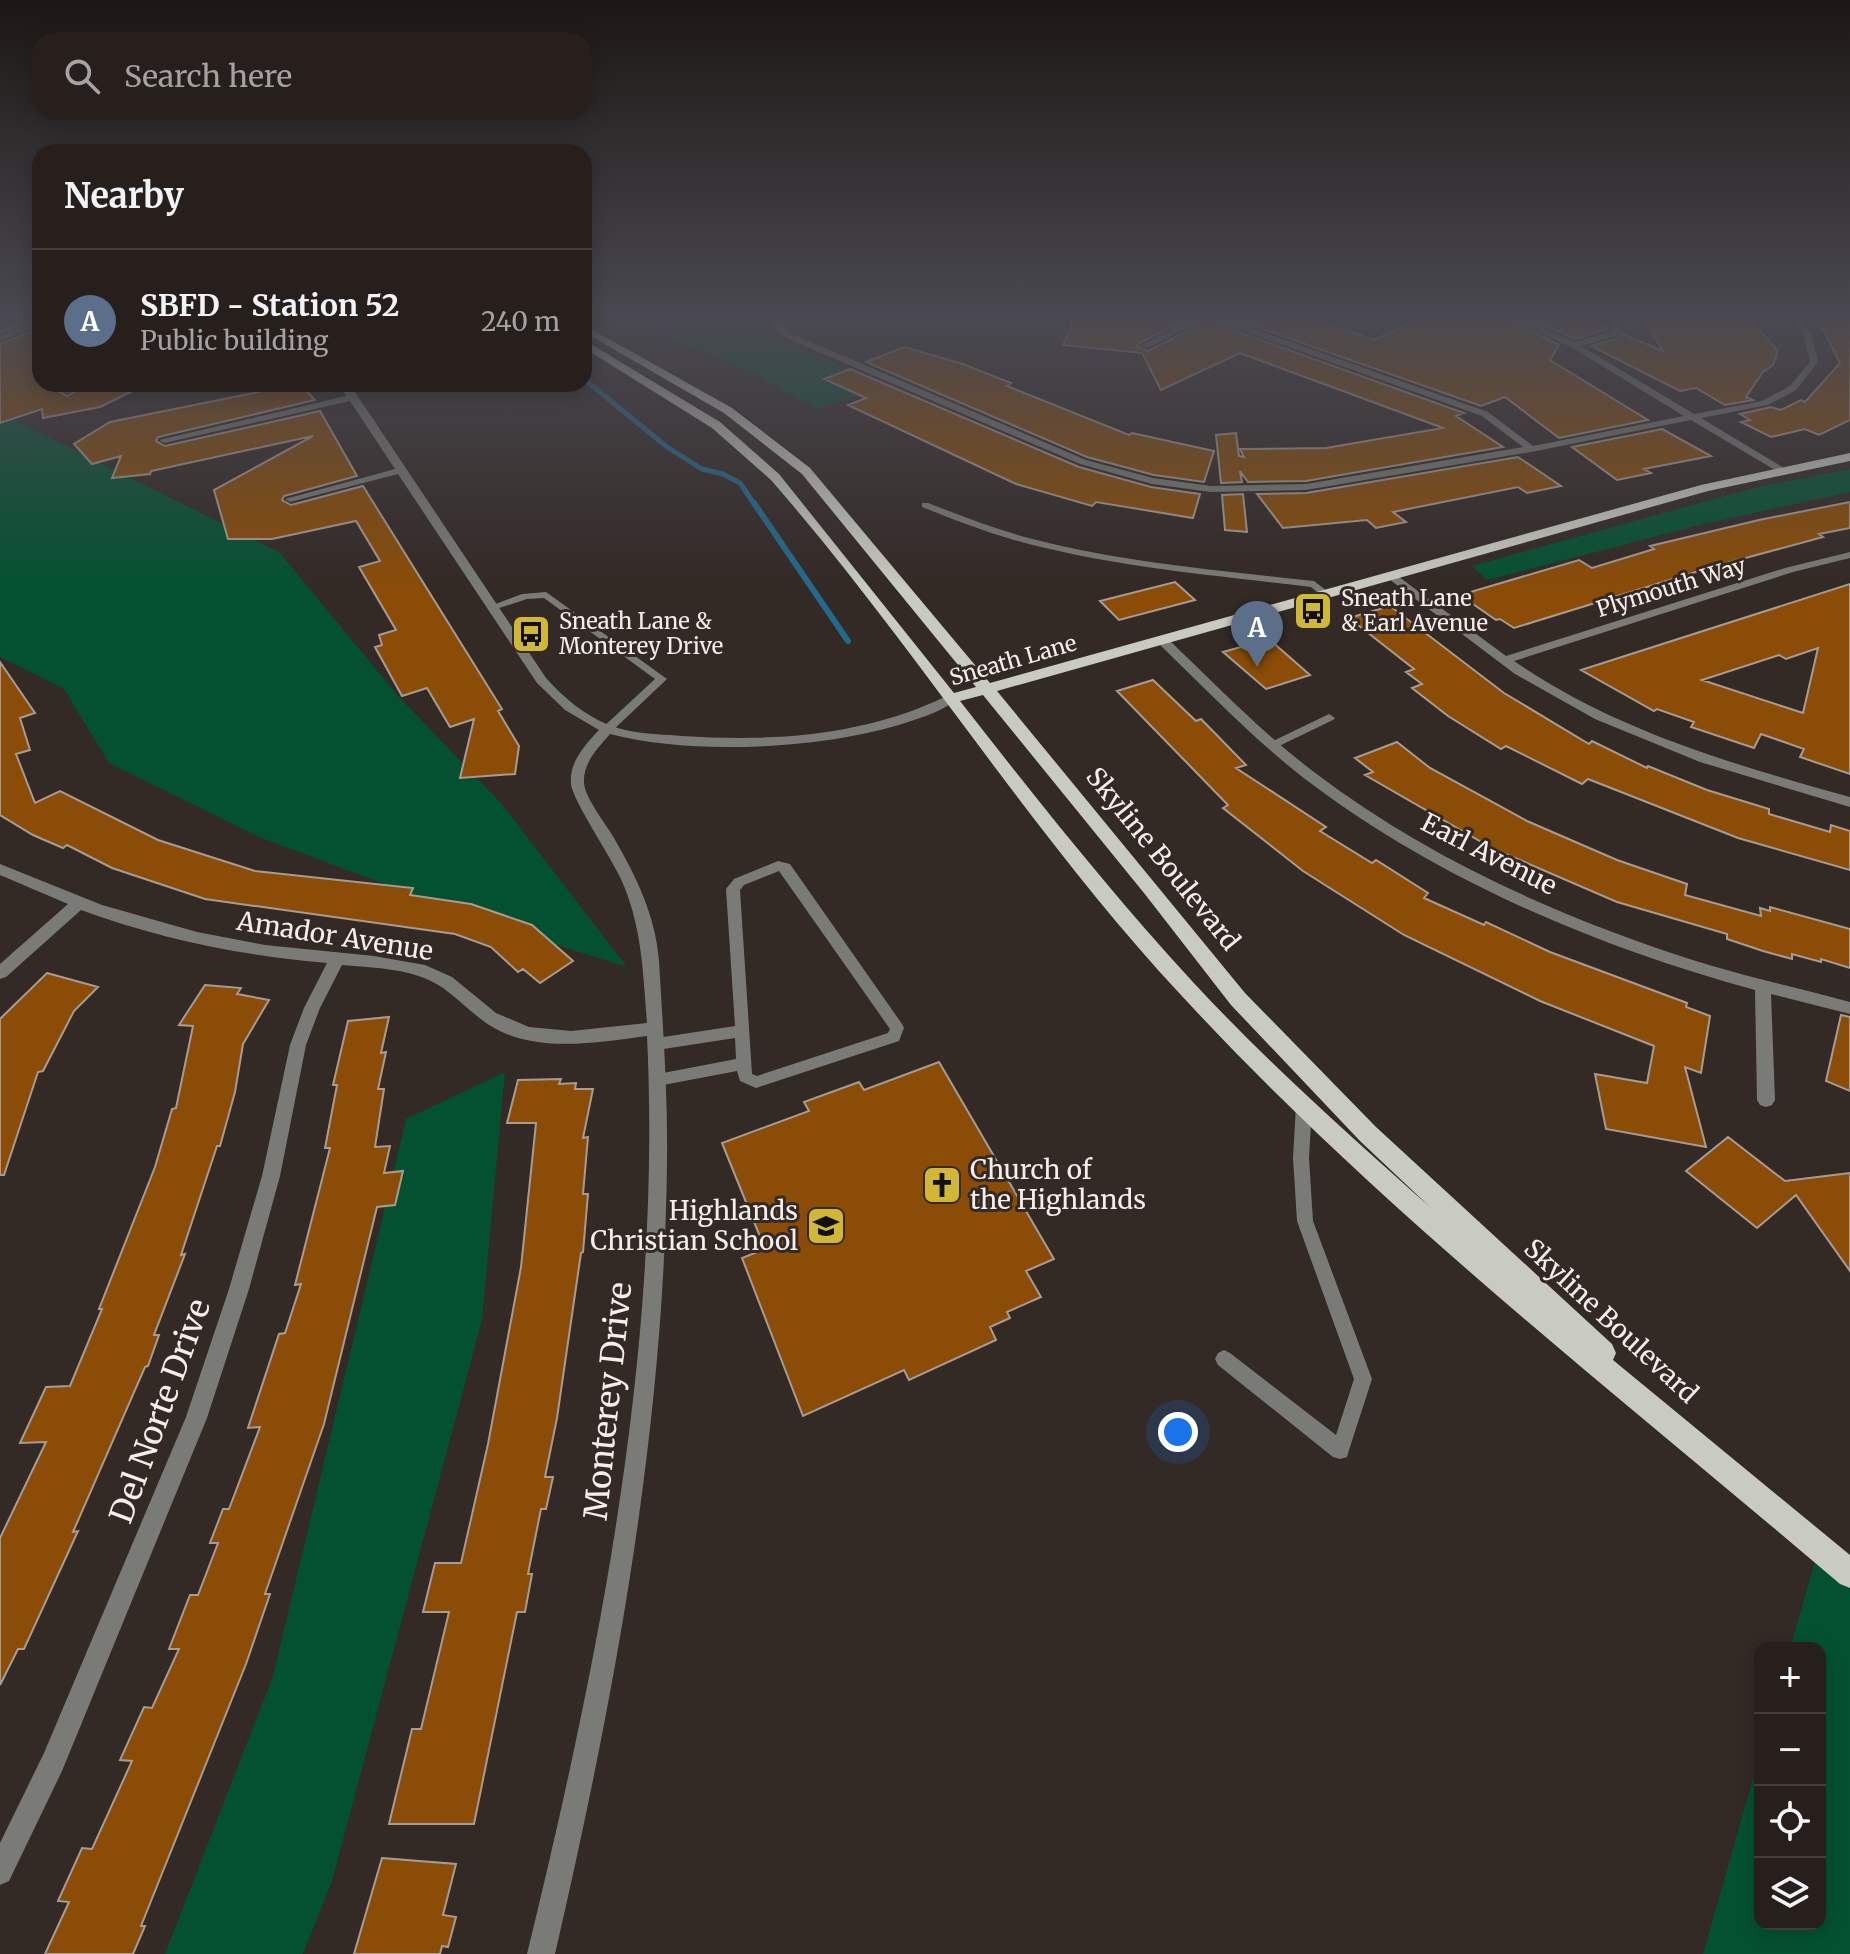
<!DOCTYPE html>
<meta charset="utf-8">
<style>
:root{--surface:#261f1c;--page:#2e2725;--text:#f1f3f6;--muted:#a4a2a3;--line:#423d3b;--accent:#d93025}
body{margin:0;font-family:Merriweather,serif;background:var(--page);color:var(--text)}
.controls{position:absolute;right:24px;bottom:24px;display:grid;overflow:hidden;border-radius:16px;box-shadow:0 4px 20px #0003}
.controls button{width:72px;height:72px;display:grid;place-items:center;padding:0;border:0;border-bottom:2px solid var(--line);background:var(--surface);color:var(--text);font:40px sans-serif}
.you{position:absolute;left:1178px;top:1432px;width:28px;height:28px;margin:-20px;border:6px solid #fff;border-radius:50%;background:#1a73e8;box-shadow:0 0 0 12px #1a73e833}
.badge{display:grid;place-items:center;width:52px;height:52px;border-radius:50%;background:var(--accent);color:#fff;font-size:26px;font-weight:700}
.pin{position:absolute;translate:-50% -66px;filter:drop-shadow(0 2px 4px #0008)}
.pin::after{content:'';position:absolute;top:42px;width:28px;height:24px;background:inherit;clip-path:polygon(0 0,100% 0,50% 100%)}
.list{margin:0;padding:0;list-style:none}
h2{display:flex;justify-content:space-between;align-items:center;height:104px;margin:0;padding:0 32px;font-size:34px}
h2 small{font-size:26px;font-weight:400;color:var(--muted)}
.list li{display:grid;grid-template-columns:52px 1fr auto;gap:24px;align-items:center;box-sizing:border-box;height:144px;padding:0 32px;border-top:2px solid var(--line)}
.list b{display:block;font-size:30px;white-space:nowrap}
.list p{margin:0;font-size:26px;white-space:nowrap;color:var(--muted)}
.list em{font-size:26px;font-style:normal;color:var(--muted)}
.icon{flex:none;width:44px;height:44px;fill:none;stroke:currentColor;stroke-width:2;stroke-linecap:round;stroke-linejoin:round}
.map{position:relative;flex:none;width:1850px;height:1954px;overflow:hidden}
.search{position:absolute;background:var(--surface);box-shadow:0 4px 20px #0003;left:32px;top:32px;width:560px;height:88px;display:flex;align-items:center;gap:20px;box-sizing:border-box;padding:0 28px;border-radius:24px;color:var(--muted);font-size:30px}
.panel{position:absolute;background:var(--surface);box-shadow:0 4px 20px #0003;left:32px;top:144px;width:560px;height:248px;border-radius:24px}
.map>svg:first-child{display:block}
</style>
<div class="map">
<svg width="1850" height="1954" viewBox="0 0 1850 1954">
<rect width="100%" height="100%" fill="#332925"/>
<path fill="#045131" d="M706,315H763L775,336L884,386L817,409L758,376L657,331Z
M0,413L279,552L399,697L501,803L627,967L493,925L259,837L109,763L64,689L0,657Z
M1850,469V492L1704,524L1487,580L1472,566L1754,488Z
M505,1072L482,1320L332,1881L303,1954H165L273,1676L406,1119Z
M1819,1547L1850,1574V1954H1703L1760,1754V1924H1820V1648H1790Z"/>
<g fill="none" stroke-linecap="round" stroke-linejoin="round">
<path stroke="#22698c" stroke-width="5" d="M584,379L667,447L702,469L723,474L740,483L755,505"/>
<path stroke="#22698c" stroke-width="6" d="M754,503L848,641"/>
</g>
<path fill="#8a4c07" stroke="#a79c94" stroke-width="2" fill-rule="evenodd" d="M0,315H40V317L0,332Z
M1076,315H1195L1139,343L1137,347L1148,351L1208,321L1464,413L1456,416L1503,447L1306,481L1248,482L1240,471L1242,482L1221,483L1216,435L1236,433L1239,456L1244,457L1240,449L1326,448L1443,428L1240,353L1161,390L1142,353L1063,345Z
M1223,315H1301L1374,340L1427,315H1500L1559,345L1550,360L1648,420L1559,438L1505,397L1481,406Z
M1520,315H1576L1609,328L1576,339Z
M1641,315L1721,320L1716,315H1746L1778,351L1773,365L1763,372L1746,397L1753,400L1725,405L1696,388L1680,391L1591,346L1619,338L1621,333L1663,351Z
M1809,315H1850V420L1819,435L1805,429L1771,437L1741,422L1750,420L1740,414L1771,407L1781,410L1801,400L1805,402L1840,363L1823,329Z
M40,328V384H67L57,390L67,396L88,384H147L100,407L43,418L42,409L0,423V344Z
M904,347L963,364L1011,383L1007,386L1129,435L1132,433L1214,451L1204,482L1154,475L1087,457L866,362Z
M850,369L1079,467L1151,487L1200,494L1193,518L1096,502L1092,506L1016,484L848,405L866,398L824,379Z
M262,384H300L315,400L158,437L156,441L165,446L320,411L357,476L284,496L282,500L291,505L363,486L502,709L498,711L519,746L515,774L460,778L474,719L450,727L427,688L402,696L375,647L382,645L379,635L396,630L359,567L380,561L356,521L272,539H228L214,490L313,436L151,471L150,474L112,478L121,456L92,464L74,444L110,422L268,390Z
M1662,429L1711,456L1644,469L1651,473L1617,480L1572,447Z
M1518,457L1561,486L1527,493L1518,487L1393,512L1406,522L1376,528L1367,520L1283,528L1257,494L1306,493Z
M1243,494L1247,532L1225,530L1222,495Z
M1850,502V528L1819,534L1823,537L1712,567L1514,628L1500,619L1496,620L1460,595L1579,560L1592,568L1654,549L1650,546L1759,520Z
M1175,582L1195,600L1119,620L1100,601Z
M1850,584V774L1800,757L1804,749L1761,734L1754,748L1691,727L1694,722L1657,709L1654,711L1581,670ZM1818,648L1803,713L1702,680L1779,655L1786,659Z
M1390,606L1504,693L1589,744L1592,741L1647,768L1648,766L1707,790L1769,809V814L1830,832L1831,825L1850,831V870L1738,838L1588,779L1582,784L1506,746L1501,749L1448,716L1412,688L1422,684L1406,672L1414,669L1349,618Z
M1269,639L1310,675L1266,689L1223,652Z
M0,662L35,713L20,718L30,750L16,754L35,803L60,791L158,840L255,871L413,888L410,895L471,904L532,925L573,961L540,983L523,969L518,972L491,947L455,934L205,899L112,868L67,845L63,848L33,835L0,815Z
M1153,680L1196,721L1201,719L1246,765L1236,768L1326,827L1320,831L1372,863L1376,860L1428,893L1424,898L1484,925L1486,922L1550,952L1687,1003L1686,1007L1710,1016L1701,1073L1685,1067L1706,1147L1606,1129L1595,1074L1647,1083L1654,1046L1540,1001L1404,935L1303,871L1223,808L1228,805L1117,691Z
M1397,742L1430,768L1527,821L1617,860L1687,884L1685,895L1761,916L1760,908L1770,911V907L1850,929V968L1821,959V962L1792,954V959L1763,951L1727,939V934L1617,902L1492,848L1365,775L1373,772L1355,758Z
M47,973L98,987L74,1011L43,1071L38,1072L4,1175H0V1019Z
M205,985L241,988L237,994L269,1000L243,1044L235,1092L220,1146H217L181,1255L185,1254L154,1335H159L148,1366L145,1367L73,1532L78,1531L24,1649H18L0,1685V1538L46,1442L20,1443L46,1387L70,1386L102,1309H99L155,1167L172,1109L176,1108L193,1026L179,1025Z
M1841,1015L1850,1017V1091L1826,1081Z
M389,1017L381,1053L386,1052L378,1089H384L375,1147L390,1146L384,1173L403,1171L395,1205L377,1207L324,1424L265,1594H270L246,1664L141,1926H145L133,1954H45L69,1902L58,1901L82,1848L92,1849L132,1761L120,1760L144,1707L152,1708L179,1649H169L190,1595H198L218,1543H210L223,1509H229L260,1427L248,1428L279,1334L285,1333L301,1284L295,1285L330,1148H325L337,1085H333L348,1021Z
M939,1062L1054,1259L1026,1271L1041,1297L1007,1312L1010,1318L990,1327L996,1340L909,1380L904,1370L803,1416L742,1258L765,1249L722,1143L809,1111L804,1102L859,1082L864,1090Z
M561,1079L559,1084L576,1083L575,1089H593L583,1138L588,1137L583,1194H588L583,1252L581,1253L557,1418L545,1477H553L546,1509H541L528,1574H532L525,1612H517L474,1824H389L412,1729H421L449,1612H423L435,1563H461L488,1444L521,1267L536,1123H507L518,1080Z
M1728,1137L1785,1181L1850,1173V1271L1796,1195L1757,1228L1686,1171Z
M382,1858L456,1864L443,1915L456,1917L448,1947L442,1946L440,1954H354Z"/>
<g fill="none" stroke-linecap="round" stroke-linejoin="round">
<path fill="#7a7b76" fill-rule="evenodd" d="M922,503H928C959,515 990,527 1021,536C1117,562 1216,570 1314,581L1331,594L1322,596L1311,587C1212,575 1111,567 1014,540C983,531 952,519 922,507Z
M546,592L667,679L611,732H603L601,729L655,679L544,598L527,599L493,610L488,607L522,594Z
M1329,714L1335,718L1333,720L1277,747L1273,748L1267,744Z
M778,861L790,864L902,1024L904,1028L899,1041L756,1088L740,1081L737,1071L658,1086L653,1084L650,1080L653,1076L658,1074L736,1059L735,1038L657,1050L652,1048L650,1044L652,1040L657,1038L735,1026L726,889L734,879ZM779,871L890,1029L888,1033L757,1076L752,1074L740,890L744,885Z
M1304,1100L1309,1101L1312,1106L1309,1158L1313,1221L1372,1379L1349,1450L1347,1457L1340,1459L1333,1457L1218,1365L1215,1359L1218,1353L1224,1350L1230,1353L1336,1435L1354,1379L1297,1221L1293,1158L1296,1106L1299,1101Z"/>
<path fill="#7a7b76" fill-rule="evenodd" d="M768,315H776L779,322L790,333L1086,460L1153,478L1211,486L1306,484L1523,447L1482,416L1208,318L1147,348L1140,346L1201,315H1215L1488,412L1533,446L1684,416L1571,347L1503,315H1513L1575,342L1611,332L1614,315H1622L1618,335L1581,346L1694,414L1762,401L1790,386L1810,362L1803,334L1786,315H1794L1811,333L1818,362L1796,390L1768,405L1701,418L1784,468V472L1780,473L1691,420L1531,452L1306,490L1211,492L1152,484L1080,464L784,337L772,325Z
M40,320V325L0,341V335Z
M73,384H85L68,393L60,391Z
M339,384H347L357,395L546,678C563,697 584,715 609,725C631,734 658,734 682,736C773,742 864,736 947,696L951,695L957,699C945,710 924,717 908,722C827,749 692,756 610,734C597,749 583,763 584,783C585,798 606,824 614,838C636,876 656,917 659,961C663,1029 668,1095 667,1163C664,1430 615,1694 555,1954H527C600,1655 662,1345 647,1036C600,1042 547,1052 502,1032C478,1021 463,1002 443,988C415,968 375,968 342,965L320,1008L306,1045L280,1176L249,1289L207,1418L62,1771L9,1881L0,1885V1843L44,1753L186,1417L229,1289L262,1176L290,1045L304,1008L327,963C243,956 160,939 81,910L6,977L0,979V964L68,904L0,875V864L102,905L197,932L265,945L374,956L425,965L452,977L496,1013L529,1027L571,1031L647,1023C643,972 642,924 620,877C611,857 572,799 571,784C569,762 585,745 599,730L565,710L537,683L398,474L290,502L285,499L395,469L350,401L164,443L159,440L346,396Z
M1850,552V558L1793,572L1514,661C1616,731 1732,764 1850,797V807L1700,762L1595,719L1515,674L1385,576L1395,574L1506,656L1785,568Z
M1162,636L1166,637C1214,683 1261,732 1314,772C1431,861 1570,922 1709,965C1756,979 1803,989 1850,1002V1014L1771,994L1775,1100L1772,1105L1766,1107L1760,1105L1757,1100L1755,990C1595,946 1438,880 1305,779C1252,738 1206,689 1158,643V637Z"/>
<path fill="#c9cbc1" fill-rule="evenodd" d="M584,325L732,408L810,468L990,683L1701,485L1850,453V461L1708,491L997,691L1245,993L1376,1127L1612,1344L1616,1353L1613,1360L1850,1555V1588L1840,1584C1616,1393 1381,1212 1181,995C1031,834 915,645 771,480L712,428L584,348V340L720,422L779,474L954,693L976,687L802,474L724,413L584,332ZM983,695L1144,893L1231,1005L1360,1141L1430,1207C1348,1134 1267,1062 1192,981C1110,892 1035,797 960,701Z"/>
</g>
<linearGradient id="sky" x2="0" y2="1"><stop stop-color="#1c1714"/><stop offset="0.54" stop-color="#4a4951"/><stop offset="1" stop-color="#4a4951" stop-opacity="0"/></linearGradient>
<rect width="1850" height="588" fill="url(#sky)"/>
<defs>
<g id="bus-square" transform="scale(2)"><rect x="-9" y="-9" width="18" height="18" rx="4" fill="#d1b736" stroke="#332925"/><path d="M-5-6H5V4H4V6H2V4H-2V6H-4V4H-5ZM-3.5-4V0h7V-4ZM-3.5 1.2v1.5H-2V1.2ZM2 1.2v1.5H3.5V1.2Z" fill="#111"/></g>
<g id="church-square" transform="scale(2)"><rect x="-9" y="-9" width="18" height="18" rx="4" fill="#d1b736" stroke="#332925"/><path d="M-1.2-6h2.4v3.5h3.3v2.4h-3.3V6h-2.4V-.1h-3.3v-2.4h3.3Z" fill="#111"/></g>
<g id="school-square" transform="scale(2)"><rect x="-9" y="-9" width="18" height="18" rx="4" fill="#d1b736" stroke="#332925"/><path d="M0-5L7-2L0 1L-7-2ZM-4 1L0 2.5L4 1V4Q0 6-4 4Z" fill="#111"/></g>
</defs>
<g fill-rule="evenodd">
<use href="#bus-square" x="1313" y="611"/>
<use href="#bus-square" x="531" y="634"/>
<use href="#church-square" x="942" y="1185"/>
<use href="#school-square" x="826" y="1226"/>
</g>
<g text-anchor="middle" stroke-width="6" stroke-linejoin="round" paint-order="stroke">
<g font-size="22" fill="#f6eeec" stroke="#332925">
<text transform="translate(1671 587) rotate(-17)" y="8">Plymouth Way</text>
<text transform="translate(1013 660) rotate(-16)" y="8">Sneath Lane</text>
</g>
<g font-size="22" fill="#f6eeec" stroke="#332925" text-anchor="start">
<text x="1341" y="606">Sneath Lane<tspan x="1341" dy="25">&amp; Earl Avenue</tspan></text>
<text x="559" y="629">Sneath Lane &amp;<tspan x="559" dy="25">Monterey Drive</tspan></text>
</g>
<g font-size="26" fill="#f6eeec" stroke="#332925">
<text transform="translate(1489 854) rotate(27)" y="9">Earl Avenue</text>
<text transform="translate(1163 859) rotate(51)" y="9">Skyline Boulevard</text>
<text transform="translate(335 936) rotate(9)" y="9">Amador Avenue</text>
<text transform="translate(1611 1321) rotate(43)" y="9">Skyline Boulevard</text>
</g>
<g font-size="26" fill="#f6eeec" stroke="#332925" text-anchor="start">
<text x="970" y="1179">Church of<tspan x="970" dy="30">the Highlands</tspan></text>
<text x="798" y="1220" text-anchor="end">Highlands<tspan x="798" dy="30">Christian School</tspan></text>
</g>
<g font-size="32" fill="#f6eeec" stroke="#332925">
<text transform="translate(608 1401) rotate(-84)" y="11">Monterey Drive</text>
<text transform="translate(160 1411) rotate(-70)" y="11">Del Norte Drive</text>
</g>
</g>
</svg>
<div class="controls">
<button>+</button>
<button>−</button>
<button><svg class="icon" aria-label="locate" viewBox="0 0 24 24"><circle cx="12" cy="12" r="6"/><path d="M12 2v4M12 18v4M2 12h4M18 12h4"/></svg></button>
<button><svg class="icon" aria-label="layers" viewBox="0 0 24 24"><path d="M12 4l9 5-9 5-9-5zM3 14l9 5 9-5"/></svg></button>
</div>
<div class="you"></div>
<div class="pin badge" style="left:1257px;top:667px;background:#5c6f8a">A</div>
<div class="search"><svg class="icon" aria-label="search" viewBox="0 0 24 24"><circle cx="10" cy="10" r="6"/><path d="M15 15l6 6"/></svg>Search here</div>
<section class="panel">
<h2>Nearby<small></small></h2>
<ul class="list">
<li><span class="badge" style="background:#5c6f8a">A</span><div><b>SBFD - Station 52</b><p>Public building</p></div><em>240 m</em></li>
</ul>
</section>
</div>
